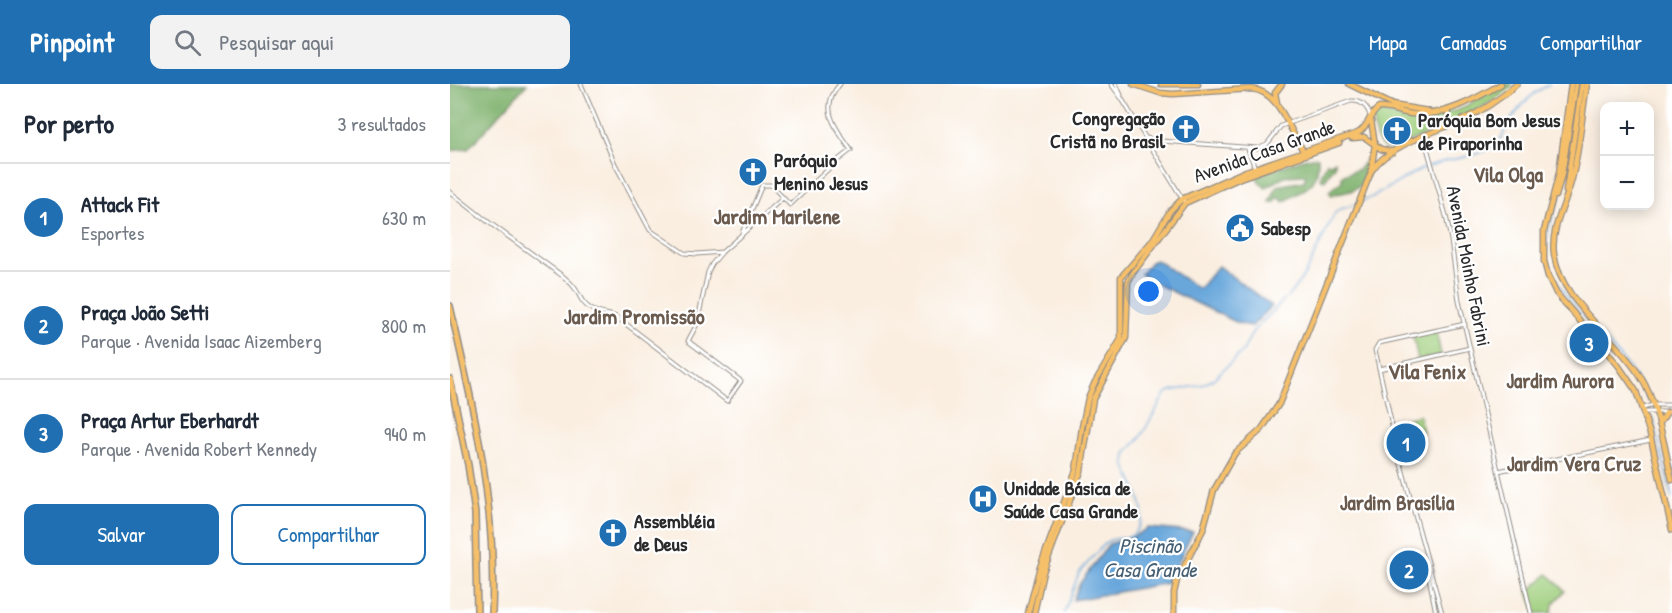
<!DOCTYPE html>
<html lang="pt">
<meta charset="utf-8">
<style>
:root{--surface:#fff;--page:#f2f2f3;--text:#1f2937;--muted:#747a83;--line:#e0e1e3;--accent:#1f6fb2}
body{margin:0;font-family:"Patrick Hand",sans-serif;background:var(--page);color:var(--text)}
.controls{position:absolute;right:18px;top:18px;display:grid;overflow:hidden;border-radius:12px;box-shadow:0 3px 15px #0003}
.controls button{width:54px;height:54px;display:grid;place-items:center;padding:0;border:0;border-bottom:2px solid var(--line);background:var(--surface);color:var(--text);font:30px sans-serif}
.you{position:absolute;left:699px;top:208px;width:21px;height:21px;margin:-15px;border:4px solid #fff;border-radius:50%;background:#1a73e8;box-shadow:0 0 0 9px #1a73e833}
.badge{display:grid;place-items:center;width:39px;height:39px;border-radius:50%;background:var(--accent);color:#fff;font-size:20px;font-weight:700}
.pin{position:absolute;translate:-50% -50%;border:3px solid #fff;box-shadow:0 2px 6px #0006}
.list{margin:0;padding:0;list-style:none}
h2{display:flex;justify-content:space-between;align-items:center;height:78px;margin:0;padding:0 24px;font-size:26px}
h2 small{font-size:20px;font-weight:400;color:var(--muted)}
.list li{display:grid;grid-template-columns:39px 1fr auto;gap:18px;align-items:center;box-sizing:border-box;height:108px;padding:0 24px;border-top:2px solid var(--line)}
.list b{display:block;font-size:22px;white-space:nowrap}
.list p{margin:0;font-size:20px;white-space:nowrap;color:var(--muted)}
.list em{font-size:20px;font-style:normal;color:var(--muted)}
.actions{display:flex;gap:12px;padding:18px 24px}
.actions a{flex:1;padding:14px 0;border:2px solid var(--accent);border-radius:12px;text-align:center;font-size:21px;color:var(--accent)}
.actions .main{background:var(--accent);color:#fff}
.icon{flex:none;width:33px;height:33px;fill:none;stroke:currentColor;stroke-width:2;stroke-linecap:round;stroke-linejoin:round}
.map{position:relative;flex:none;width:1222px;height:529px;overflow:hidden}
header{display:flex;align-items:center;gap:36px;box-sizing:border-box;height:84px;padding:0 30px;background:var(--accent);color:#fff}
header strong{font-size:28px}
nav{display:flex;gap:33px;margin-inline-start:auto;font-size:21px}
.search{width:420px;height:54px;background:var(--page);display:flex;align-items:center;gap:15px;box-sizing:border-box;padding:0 21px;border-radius:12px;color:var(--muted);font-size:22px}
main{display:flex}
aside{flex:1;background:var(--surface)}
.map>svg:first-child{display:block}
</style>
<header>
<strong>Pinpoint</strong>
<div class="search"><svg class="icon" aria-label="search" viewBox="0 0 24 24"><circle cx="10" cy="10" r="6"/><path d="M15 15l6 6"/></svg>Pesquisar aqui</div>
<nav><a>Mapa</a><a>Camadas</a><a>Compartilhar</a></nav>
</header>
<main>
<aside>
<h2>Por perto<small>3 resultados</small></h2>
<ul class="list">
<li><span class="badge">1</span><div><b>Attack Fit</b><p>Esportes</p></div><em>630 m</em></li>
<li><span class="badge">2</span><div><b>Praça João Setti</b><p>Parque · Avenida Isaac Aizemberg</p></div><em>800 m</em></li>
<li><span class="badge">3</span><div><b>Praça Artur Eberhardt</b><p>Parque · Avenida Robert Kennedy</p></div><em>940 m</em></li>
</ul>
<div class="actions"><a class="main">Salvar</a><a>Compartilhar</a></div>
</aside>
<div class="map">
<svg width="1222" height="529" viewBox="0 0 1222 529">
<rect width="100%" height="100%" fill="#fff"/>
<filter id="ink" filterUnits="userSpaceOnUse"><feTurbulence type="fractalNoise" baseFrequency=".0167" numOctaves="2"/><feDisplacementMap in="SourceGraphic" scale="12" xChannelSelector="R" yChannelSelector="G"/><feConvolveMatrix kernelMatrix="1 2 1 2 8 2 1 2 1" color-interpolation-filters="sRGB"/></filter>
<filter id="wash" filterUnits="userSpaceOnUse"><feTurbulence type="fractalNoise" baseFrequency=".008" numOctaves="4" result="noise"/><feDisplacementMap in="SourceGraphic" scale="24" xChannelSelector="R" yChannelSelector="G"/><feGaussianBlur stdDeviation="1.35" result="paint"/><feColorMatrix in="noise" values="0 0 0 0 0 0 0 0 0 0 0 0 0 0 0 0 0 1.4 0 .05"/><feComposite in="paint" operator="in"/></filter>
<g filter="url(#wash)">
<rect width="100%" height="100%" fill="#faeee0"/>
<path fill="#9ece7c" stroke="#647c54" stroke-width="1.5" d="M1054,0H1062L1061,4C1025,31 983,47 941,65C926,65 921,43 925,30L928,28L960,36L1009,26Z
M986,247L991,271L968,276L963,252Z
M1137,251L1141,253L1150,263L1139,269L1130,253Z
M969,331L973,348L952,357L947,338Z
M957,474L964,476L965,499L950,497L955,476Z
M1098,490L1115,507L1103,520L1102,529H1086L1078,508Z"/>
<path fill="#7eb16c" stroke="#546e4c" stroke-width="1.5" d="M0,0H77L18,65L0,67Z
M868,73C869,104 857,103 834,118L829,113L824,119H820L827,102L854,97L856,91L835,92L816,104L809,98L806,91L856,74Z
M885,77V82L874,97L870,94L877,78L880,80Z
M915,77L920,85C913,105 904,108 884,110L882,112L879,107L892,97V92L909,85Z"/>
<path fill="#69a7db" stroke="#4a6983" stroke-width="1.5" d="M706,176L749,205L768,182L822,222L802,242L790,240L711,202L691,190L701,178Z
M698,444L743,448L718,499L623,516L630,499L659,460L681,454Z"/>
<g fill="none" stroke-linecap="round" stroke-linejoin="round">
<path stroke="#69a7db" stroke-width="1.5" d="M1127,21L1128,11
M1122,50C1119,69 1117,89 1111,108C1106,127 1096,145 1097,165C1099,217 1177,263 1197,315
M910,118C935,110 954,91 979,82C1000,73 1026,75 1045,61C1051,57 1054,49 1057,42C1068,25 1080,9 1099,1
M1203,334L1222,414
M614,529L629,489L655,459L660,456L682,452C704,431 684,403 675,380L676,370L690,354L715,310L720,307L752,301L762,296L793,267L803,247L840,210L855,190L885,129L891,125L906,120"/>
</g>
</g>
<g filter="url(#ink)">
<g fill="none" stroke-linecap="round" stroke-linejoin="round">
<g stroke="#928c86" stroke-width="5">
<path id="minor" d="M131,0L165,80L200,146L234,169L247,170L272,168
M661,0L672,15L735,119
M666,0L671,11
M974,53L996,132L1001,156L1009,217L1081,529
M696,54L711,57L807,64L817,60L831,42L901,17C911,16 918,23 920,32
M798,65L805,84
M0,108L37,137L114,193C117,196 121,199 124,203C131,212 130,218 141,225C150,231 160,229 168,234L277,317L291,297L238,257L247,240L258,188L262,180L272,168L333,114
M292,149L312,101H321L340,121L388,76L401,66C386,45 368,24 390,0
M929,285L1020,264
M1193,324L1203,321H1222
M1194,328H1222
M1048,387L1201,356
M977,483L986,529
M992,529L949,373L925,266L929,259L1015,240"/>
</g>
<g stroke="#928c86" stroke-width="7">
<path id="major" d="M683,0L710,9L723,10L801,5C831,7 839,49 855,69
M711,0H748
M899,0L942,21L978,27
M1121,0L1109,89L1094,147V177L1098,192L1106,209L1168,281L1186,307L1200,350L1222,446
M1137,0C1132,30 1130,61 1123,90C1118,117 1100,142 1104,170C1110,217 1165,252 1190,292C1209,322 1214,362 1222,396
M827,19L825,9L832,0
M994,43L999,36L997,26
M902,54L914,53L931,65L943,68
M922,86C939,61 985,48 1012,36C1033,27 1050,15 1067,0
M1116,107L1132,0
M1106,112L1112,90L1126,0
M1209,340L1217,328
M578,529L589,486L626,386L632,343L638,314L645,298L671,255V193L702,157L720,127L732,115L796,87L908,49C919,42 919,30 929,24C940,23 951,29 962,30C994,33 1024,16 1051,0
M584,529L593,488L631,387L643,315L676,254L678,198L683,189L735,119L790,94L889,59
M724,529V509L727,496L753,446L764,406L785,369L811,346L829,320L921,88L925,60L921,36"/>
</g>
<g stroke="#928c86" stroke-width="8">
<path id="highway" d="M0,222C24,325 47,422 42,529
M0,295L18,381L25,429L27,529"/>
</g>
<use href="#minor" stroke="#fff" stroke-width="3"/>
<use href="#major" stroke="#f6c06b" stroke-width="4.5"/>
<use href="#highway" stroke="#f6c06b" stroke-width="5"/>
</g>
</g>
<defs>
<g id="church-disc" transform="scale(1.5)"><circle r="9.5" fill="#1f6fb2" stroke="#fff"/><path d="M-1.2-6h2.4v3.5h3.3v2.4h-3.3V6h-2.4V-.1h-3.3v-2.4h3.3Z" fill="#fff"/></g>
<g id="civic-disc" transform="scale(1.5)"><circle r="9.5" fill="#1f6fb2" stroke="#fff"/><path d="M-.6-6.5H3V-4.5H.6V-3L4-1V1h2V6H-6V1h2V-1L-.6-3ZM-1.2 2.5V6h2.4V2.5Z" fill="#fff"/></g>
<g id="hospital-disc" transform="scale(1.5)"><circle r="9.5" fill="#1f6fb2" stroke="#fff"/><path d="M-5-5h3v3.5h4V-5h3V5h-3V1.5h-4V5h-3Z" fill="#fff"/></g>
</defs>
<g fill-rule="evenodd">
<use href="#church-disc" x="736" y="45"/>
<use href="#church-disc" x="947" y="47"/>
<use href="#church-disc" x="303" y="88"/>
<use href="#civic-disc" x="790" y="144"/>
<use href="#hospital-disc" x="533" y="415"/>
<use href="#church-disc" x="163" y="449"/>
</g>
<g text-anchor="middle" stroke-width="4.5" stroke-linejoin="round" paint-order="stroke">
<g font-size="20" font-weight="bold" fill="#2b2b2b" stroke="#fff" text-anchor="start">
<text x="715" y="41" text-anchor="end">Congregação<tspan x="715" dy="23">Cristã no Brasil</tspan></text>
<text x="968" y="43">Paróquia Bom Jesus<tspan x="968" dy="23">de Piraporinha</tspan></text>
<text x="324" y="83">Paróquio<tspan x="324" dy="23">Menino Jesus</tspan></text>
<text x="811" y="151">Sabesp</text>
<text x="554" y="411">Unidade Básica de<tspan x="554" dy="23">Saúde Casa Grande</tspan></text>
<text x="184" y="444">Assembléia<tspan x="184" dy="23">de Deus</tspan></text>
</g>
<g font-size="20" fill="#2b2b2b" stroke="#fff">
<text transform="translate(814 67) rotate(-20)" y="7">Avenida Casa Grande</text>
<text transform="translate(1019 182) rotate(79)" y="7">Avenida Moinho Fabrini</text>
</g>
<g font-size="21" font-weight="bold" fill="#6b5b4e" stroke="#fff">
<text x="1058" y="98">Vila Olga</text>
<text x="1110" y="304">Jardim Aurora</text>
<text x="1124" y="387">Jardim Vera Cruz</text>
<text x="947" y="426">Jardim Brasília</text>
</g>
<g font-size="21" font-style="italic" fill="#445d71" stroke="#fff">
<text x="700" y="469">Piscinão<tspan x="700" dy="24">Casa Grande</tspan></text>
</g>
<g font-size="22" font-weight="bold" fill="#6b5b4e" stroke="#fff">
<text x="327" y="140">Jardim Marilene</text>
<text x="184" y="240">Jardim Promissão</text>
<text x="977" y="295">Vila Fenix</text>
</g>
</g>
</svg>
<div class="controls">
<button>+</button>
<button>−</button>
</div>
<div class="you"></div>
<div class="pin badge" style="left:956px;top:359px">1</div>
<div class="pin badge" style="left:959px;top:486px">2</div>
<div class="pin badge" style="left:1139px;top:259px">3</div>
</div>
</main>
